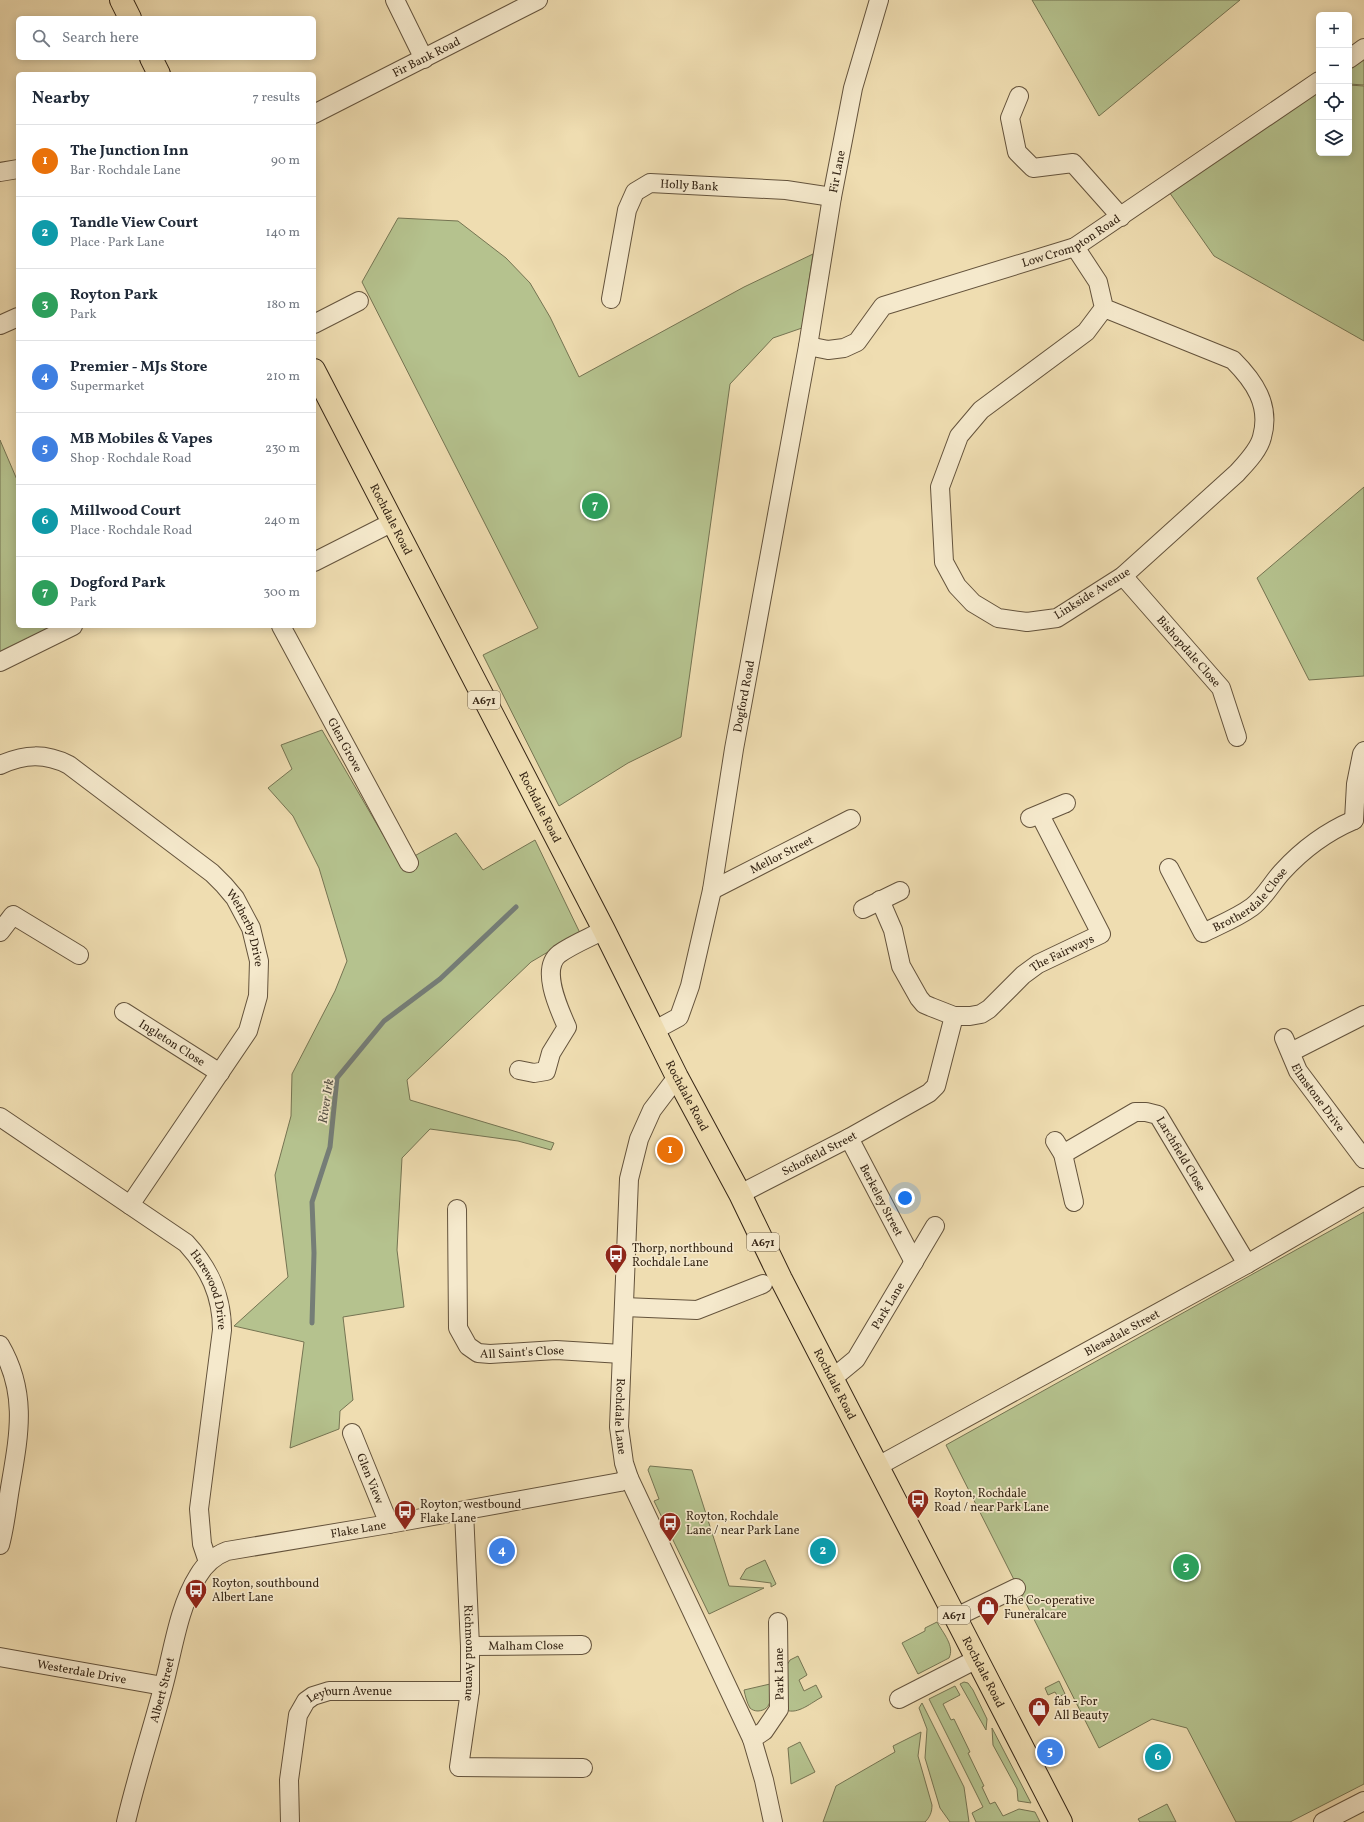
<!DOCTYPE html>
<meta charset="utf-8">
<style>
:root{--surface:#fff;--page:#f2f2f3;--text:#1f2937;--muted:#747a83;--line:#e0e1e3;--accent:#7c3aed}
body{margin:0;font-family:Vollkorn,serif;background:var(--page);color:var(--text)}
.controls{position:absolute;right:12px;top:12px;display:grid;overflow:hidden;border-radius:6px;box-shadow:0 2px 10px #0003}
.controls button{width:36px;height:36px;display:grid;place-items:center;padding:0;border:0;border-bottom:1px solid var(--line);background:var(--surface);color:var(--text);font:20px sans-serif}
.you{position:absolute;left:905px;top:1198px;width:14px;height:14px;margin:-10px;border:3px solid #fff;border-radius:50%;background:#1a73e8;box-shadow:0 0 0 6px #1a73e833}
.badge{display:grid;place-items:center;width:26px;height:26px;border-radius:50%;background:var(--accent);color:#fff;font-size:13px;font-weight:700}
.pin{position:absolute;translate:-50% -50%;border:2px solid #fff;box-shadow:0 1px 4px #0006}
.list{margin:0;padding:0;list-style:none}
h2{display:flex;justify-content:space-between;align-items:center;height:52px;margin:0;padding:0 16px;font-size:17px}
h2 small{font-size:13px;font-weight:400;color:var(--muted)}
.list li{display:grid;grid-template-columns:26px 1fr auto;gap:12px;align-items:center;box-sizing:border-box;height:72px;padding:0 16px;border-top:1px solid var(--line)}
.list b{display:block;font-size:15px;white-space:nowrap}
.list p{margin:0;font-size:13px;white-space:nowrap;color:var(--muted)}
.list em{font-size:13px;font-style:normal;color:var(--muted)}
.icon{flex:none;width:22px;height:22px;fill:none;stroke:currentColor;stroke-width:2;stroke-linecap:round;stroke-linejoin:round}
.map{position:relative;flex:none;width:1364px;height:1822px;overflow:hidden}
.search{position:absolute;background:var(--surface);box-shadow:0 2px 10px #0003;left:16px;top:16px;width:300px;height:44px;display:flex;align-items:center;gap:10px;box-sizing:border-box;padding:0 14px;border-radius:6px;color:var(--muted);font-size:15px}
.panel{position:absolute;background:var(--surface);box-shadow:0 2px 10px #0003;left:16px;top:72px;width:300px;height:556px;border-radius:6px}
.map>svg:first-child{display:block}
</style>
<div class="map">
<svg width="1364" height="1822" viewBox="0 0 1364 1822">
<rect width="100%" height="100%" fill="#efddb1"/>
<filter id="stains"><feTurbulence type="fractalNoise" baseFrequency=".005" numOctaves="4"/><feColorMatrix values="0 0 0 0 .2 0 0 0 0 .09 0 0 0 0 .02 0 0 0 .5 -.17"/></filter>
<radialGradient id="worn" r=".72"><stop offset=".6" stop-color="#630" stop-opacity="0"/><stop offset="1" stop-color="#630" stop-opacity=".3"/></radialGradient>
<path fill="#b5c28e" stroke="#757452" d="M1032,0H1240L1099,116Z
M1364,59V85L1349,84V70Z
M1349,85L1364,86V341L1214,256L1167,189L1319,92V153H1349Z
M398,218L458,221L506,258L530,283L550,317L579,377L744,287L813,254L802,328L773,338L730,384L681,737L628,763L559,806L483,655L538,628L362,282Z
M0,440L18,482V626H65L0,657Z
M1364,487V676L1309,680L1257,578Z
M322,730L400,864L456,833L483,870L535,840L580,933L531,962L407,1080L410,1100L554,1143L551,1150L518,1141L430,1129L402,1158L397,1250L404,1307L343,1317L353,1400L340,1411L339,1429L290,1448L304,1342L234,1326L288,1277L275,1175L291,1116L292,1074L335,991L347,961L319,868L293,816L268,788L292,769L281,745Z
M1364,1212V1784L1290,1822H1236L1187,1728L1152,1719L1099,1748L946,1445Z
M650,1466L692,1470L729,1586L764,1588L709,1614L654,1501L659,1499L648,1470Z
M765,1560L776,1584L771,1587V1583L740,1579L746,1569Z
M937,1622C943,1633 955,1646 949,1658L918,1674L902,1643L925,1631V1628Z
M798,1656L807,1675L799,1680L804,1691L816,1685L822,1697C812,1702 798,1715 786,1710L787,1665L790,1660Z
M1059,1681L1065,1694L1058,1697L1055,1692L1048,1695L1045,1688Z
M964,1682L968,1683L973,1690L987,1719L986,1730L960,1684Z
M770,1684C771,1695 773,1710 758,1711C755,1711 752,1710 750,1708C747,1703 745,1695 744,1690Z
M955,1686L960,1695L943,1704L951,1720L954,1719L970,1752L968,1753L984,1786L982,1787L990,1804L995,1802L1003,1816L1019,1809L1035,1812L1040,1822H976L972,1813L983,1807L929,1699Z
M922,1703L964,1787L969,1822H950L940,1808L925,1758L927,1729L919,1708Z
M992,1728L1031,1803L1018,1801L1017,1789L993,1745Z
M921,1732L918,1756L932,1805C932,1812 930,1817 925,1822H823L836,1786L895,1752L893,1746Z
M800,1742L815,1772L791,1784L788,1748Z
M1167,1804L1176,1822H1140L1138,1819Z"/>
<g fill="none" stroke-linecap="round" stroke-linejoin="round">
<path stroke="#757d77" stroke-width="5" d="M312,1323L314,1253L312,1202L330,1147L337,1078L384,1021L440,979L516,907"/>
<g stroke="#64533c" stroke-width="20">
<g id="minor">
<path d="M395,0L424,59"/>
<path d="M1349,59L1364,48"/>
<path d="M1019,96L1010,118L1017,152L1033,168L1073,163L1121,217"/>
<path id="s1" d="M314,114L538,0"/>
<path d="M0,172L18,169"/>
<path d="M1075,247L1098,282L1104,308L1233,360C1254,381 1271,405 1262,437C1259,450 1246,463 1237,473L1123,576L1057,618L1027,622L998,618L973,603L957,586L944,562L940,487L959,436L981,410L1086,332L1104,308"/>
<path id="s2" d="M611,299L627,210L635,192L650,183L786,190L832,197"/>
<path d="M314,324L359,301"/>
<path d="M0,325L18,317"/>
<path id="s3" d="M808,346L828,350L844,348L857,342L883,306L1075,247L1319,81"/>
<path d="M314,562L393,522"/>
<path id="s4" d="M1123,576L1221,688L1237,737"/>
<path id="s5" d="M281,626L409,863"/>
<path d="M0,662L73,626"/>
<path id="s6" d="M0,765C25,754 45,753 69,765L212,873L224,885L235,898L251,928L259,961L258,996L248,1031L130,1205"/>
<path d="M1030,818L1066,803"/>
<path d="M1354,820L1356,784L1362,754L1364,751"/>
<path id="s7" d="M1169,868L1203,933C1219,925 1237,918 1252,907C1264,898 1272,883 1282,872C1302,850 1326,832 1354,820"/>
<path id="s8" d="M712,890L851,819"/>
<path id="s9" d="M880,900L893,930L901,966L919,998L924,1004L931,1007L954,1016H970L981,1014L989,1009L1023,975L1038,964L1101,934L1040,815"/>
<path d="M863,909L900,891"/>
<path d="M0,932L13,915L79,955"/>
<path id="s10" d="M124,1012L220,1073"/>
<path id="s11" d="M655,1030L679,1017L690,986L712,890L734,749L808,346L832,197L853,88L879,0"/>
<path id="s12" d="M1284,1038L1298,1071L1364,1159"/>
<path d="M1291,1052L1364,1015"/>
<path d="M519,1070L534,1073L546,1071L551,1053L567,1027C559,1009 540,969 559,954C573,944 589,938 604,930"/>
<path id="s13" d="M677,1077L652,1110L639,1139L629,1179L619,1427L624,1463L629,1478L752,1739L764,1780L773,1822"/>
<path id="s14" d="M0,1117L186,1243C209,1268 222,1295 222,1330L199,1509L202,1544L208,1562"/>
<path id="s15" d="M849,1138L914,1262"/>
<path d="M1055,1141L1063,1154L1074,1202"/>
<path id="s16" d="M1063,1154L1135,1112H1146L1158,1115L1247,1264"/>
<path id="s17" d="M740,1194L849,1138L929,1093L936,1086L954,1016"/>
<path id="s18" d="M457,1209L458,1328L468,1346L478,1353L490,1354L556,1350L622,1354"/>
<path d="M624,1307L697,1310L763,1284"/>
<path d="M0,1345C28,1393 19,1435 10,1488C7,1506 5,1527 0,1545"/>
<path id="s19" d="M833,1378L856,1359L935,1226"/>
<path id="s20" d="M352,1433L389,1524"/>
<path id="s21" d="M878,1466L1247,1264L1364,1196"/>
<path id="s22" d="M464,1511L470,1646V1691L459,1767L583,1768"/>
<path d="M956,1617L1016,1588"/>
<path id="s23" d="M470,1646L582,1645"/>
<path id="s24" d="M0,1657L163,1686"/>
<path d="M899,1699L977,1659"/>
<path d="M752,1739L764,1731L779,1709L778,1622"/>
<path id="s25" d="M126,1822C137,1775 152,1730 164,1684C173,1650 179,1606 198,1576C205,1564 214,1556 227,1551L389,1524L620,1482L629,1478"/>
<path id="s26" d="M290,1822L289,1780L298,1715L306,1701L313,1696L329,1691H470"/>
<path d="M1323,1822L1364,1801"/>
</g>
</g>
<g stroke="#352515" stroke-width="24">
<g id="major">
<path d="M121,0L130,18"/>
<path d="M151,58L159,74"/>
<path id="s27" d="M314,370L604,930L677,1077L740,1194L781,1279L1061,1822"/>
</g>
</g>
<use href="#minor" stroke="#f5e9cc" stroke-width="18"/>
<use href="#major" stroke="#efddb1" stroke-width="22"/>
</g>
<defs>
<g id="bus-pin" transform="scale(1.15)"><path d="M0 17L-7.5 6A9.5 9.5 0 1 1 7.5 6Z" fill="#8f2418" stroke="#f5e9cc"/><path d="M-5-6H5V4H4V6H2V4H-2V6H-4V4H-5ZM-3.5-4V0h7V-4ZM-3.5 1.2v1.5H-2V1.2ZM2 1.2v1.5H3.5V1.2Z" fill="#fff"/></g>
<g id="shop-pin" transform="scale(1.15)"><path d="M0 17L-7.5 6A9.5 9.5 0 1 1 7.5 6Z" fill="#8f2418" stroke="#f5e9cc"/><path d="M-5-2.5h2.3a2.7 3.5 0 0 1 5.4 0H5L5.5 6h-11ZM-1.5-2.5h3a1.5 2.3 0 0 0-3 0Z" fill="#fff"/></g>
</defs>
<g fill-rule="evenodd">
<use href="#bus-pin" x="616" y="1255"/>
<use href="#bus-pin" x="918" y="1500"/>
<use href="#bus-pin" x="405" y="1511"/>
<use href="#bus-pin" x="670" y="1523"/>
<use href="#bus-pin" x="196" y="1590"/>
<use href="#shop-pin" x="988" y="1607"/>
<use href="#shop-pin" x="1039" y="1708"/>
</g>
<g text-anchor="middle" stroke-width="3.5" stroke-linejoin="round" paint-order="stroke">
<g fill="#f5e9cc" stroke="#6f604c" stroke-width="1">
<rect x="468" y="691" width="32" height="18" rx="3"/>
<rect x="747" y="1233" width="32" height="18" rx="3"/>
<rect x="938" y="1606" width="32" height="18" rx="3"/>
</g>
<g font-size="11" font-weight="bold" fill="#352515">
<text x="484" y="704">A671</text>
<text x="763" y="1246">A671</text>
<text x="954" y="1619">A671</text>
</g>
<g font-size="12" fill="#352515" stroke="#f5e9cc">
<text dy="4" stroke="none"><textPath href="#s1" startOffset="126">Fir Bank Road</textPath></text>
<text dy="4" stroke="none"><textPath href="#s11" startOffset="888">Fir Lane</textPath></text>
<text dy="4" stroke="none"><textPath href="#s2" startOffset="167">Holly Bank</textPath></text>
<text dy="4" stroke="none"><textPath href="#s3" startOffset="295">Low Crompton Road</textPath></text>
<text dy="4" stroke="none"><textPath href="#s27" startOffset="168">Rochdale Road</textPath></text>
<text transform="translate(1092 593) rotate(-32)" y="4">Linkside Avenue</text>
<text dy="4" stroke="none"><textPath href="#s4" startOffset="100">Bishopdale Close</textPath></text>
<text dy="4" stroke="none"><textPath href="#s11" startOffset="355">Dogford Road</textPath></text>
<text dy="4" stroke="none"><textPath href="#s5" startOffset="135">Glen Grove</textPath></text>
<text dy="4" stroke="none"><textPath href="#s27" startOffset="492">Rochdale Road</textPath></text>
<text dy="4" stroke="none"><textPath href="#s8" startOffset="78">Mellor Street</textPath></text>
<text dy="4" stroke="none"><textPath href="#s7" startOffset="132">Brotherdale Close</textPath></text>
<text dy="4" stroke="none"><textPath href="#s6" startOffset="317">Wetherby Drive</textPath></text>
<text dy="4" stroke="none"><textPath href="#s9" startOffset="276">The Fairways</textPath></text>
<text dy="4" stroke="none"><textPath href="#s10" startOffset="57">Ingleton Close</textPath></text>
<text dy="4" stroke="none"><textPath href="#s27" startOffset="816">Rochdale Road</textPath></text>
<text dy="4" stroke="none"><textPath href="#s12" startOffset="69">Elmstone Drive</textPath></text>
<text dy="4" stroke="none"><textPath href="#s17" startOffset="89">Schofield Street</textPath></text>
<text dy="4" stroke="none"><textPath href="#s16" startOffset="152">Larchfield Close</textPath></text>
<text dy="4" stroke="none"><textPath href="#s15" startOffset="70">Berkeley Street</textPath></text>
<text dy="4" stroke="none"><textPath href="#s14" startOffset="278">Harewood Drive</textPath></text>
<text dy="4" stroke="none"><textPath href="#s19" startOffset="92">Park Lane</textPath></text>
<text dy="4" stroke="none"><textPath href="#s21" startOffset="278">Bleasdale Street</textPath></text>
<text dy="4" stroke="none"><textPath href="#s18" startOffset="196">All Saint's Close</textPath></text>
<text dy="4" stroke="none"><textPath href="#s27" startOffset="1140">Rochdale Road</textPath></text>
<text dy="4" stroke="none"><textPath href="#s13" startOffset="352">Rochdale Lane</textPath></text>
<text dy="4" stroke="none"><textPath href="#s20" startOffset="49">Glen View</textPath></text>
<text dy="4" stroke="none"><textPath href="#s25" startOffset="429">Flake Lane</textPath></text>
<text dy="4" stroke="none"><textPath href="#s23" startOffset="56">Malham Close</textPath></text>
<text dy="4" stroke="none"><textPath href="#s22" startOffset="142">Richmond Avenue</textPath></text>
<text dy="4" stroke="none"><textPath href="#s24" startOffset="83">Westerdale Drive</textPath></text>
<text dy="4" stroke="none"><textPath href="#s27" startOffset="1464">Rochdale Road</textPath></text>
<text transform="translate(779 1674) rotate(-91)" y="4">Park Lane</text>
<text dy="4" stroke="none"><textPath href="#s25" startOffset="137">Albert Street</textPath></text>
<text dy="4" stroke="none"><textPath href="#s26" startOffset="169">Leyburn Avenue</textPath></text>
</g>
<g font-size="12" fill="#352515" stroke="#f5e9cc" text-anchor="start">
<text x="632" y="1252">Thorp, northbound<tspan x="632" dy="14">Rochdale Lane</tspan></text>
<text x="934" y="1497">Royton, Rochdale<tspan x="934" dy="14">Road / near Park Lane</tspan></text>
<text x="420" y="1508">Royton, westbound<tspan x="420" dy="14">Flake Lane</tspan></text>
<text x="686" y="1520">Royton, Rochdale<tspan x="686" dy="14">Lane / near Park Lane</tspan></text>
<text x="212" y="1587">Royton, southbound<tspan x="212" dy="14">Albert Lane</tspan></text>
<text x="1004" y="1604">The Co-operative<tspan x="1004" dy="14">Funeralcare</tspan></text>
<text x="1054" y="1705">fab - For<tspan x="1054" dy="14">All Beauty</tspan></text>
</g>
<g font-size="13" font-style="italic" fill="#555146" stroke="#f5e9cc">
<text transform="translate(325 1101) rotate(-81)" y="5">River Irk</text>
</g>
</g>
<rect width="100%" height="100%" filter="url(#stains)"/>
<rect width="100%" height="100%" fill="url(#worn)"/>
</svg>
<div class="controls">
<button>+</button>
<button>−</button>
<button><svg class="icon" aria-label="locate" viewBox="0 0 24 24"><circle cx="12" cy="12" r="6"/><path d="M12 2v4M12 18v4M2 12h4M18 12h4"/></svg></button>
<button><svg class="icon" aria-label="layers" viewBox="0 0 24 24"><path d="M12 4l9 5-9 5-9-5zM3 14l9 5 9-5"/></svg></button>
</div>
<div class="you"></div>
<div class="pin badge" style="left:670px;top:1150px;background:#e8710a">1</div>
<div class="pin badge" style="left:823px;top:1551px;background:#0f9aa8">2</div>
<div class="pin badge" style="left:1186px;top:1567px;background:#2e9e5b">3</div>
<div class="pin badge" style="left:502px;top:1551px;background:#3f7fe0">4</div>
<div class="pin badge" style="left:1050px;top:1752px;background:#3f7fe0">5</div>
<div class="pin badge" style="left:1158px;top:1757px;background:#0f9aa8">6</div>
<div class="pin badge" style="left:595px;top:506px;background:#2e9e5b">7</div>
<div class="search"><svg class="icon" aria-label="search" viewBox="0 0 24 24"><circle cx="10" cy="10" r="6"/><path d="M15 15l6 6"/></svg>Search here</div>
<section class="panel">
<h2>Nearby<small>7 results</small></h2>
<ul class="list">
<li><span class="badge" style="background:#e8710a">1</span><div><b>The Junction Inn</b><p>Bar · Rochdale Lane</p></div><em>90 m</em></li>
<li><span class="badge" style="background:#0f9aa8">2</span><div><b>Tandle View Court</b><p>Place · Park Lane</p></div><em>140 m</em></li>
<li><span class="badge" style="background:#2e9e5b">3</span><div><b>Royton Park</b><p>Park</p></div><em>180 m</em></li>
<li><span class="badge" style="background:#3f7fe0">4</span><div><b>Premier - MJs Store</b><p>Supermarket</p></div><em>210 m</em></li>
<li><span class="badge" style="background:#3f7fe0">5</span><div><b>MB Mobiles &amp; Vapes</b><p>Shop · Rochdale Road</p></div><em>230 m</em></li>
<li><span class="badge" style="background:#0f9aa8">6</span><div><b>Millwood Court</b><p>Place · Rochdale Road</p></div><em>240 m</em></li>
<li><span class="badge" style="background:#2e9e5b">7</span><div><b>Dogford Park</b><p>Park</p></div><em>300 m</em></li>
</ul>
</section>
</div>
